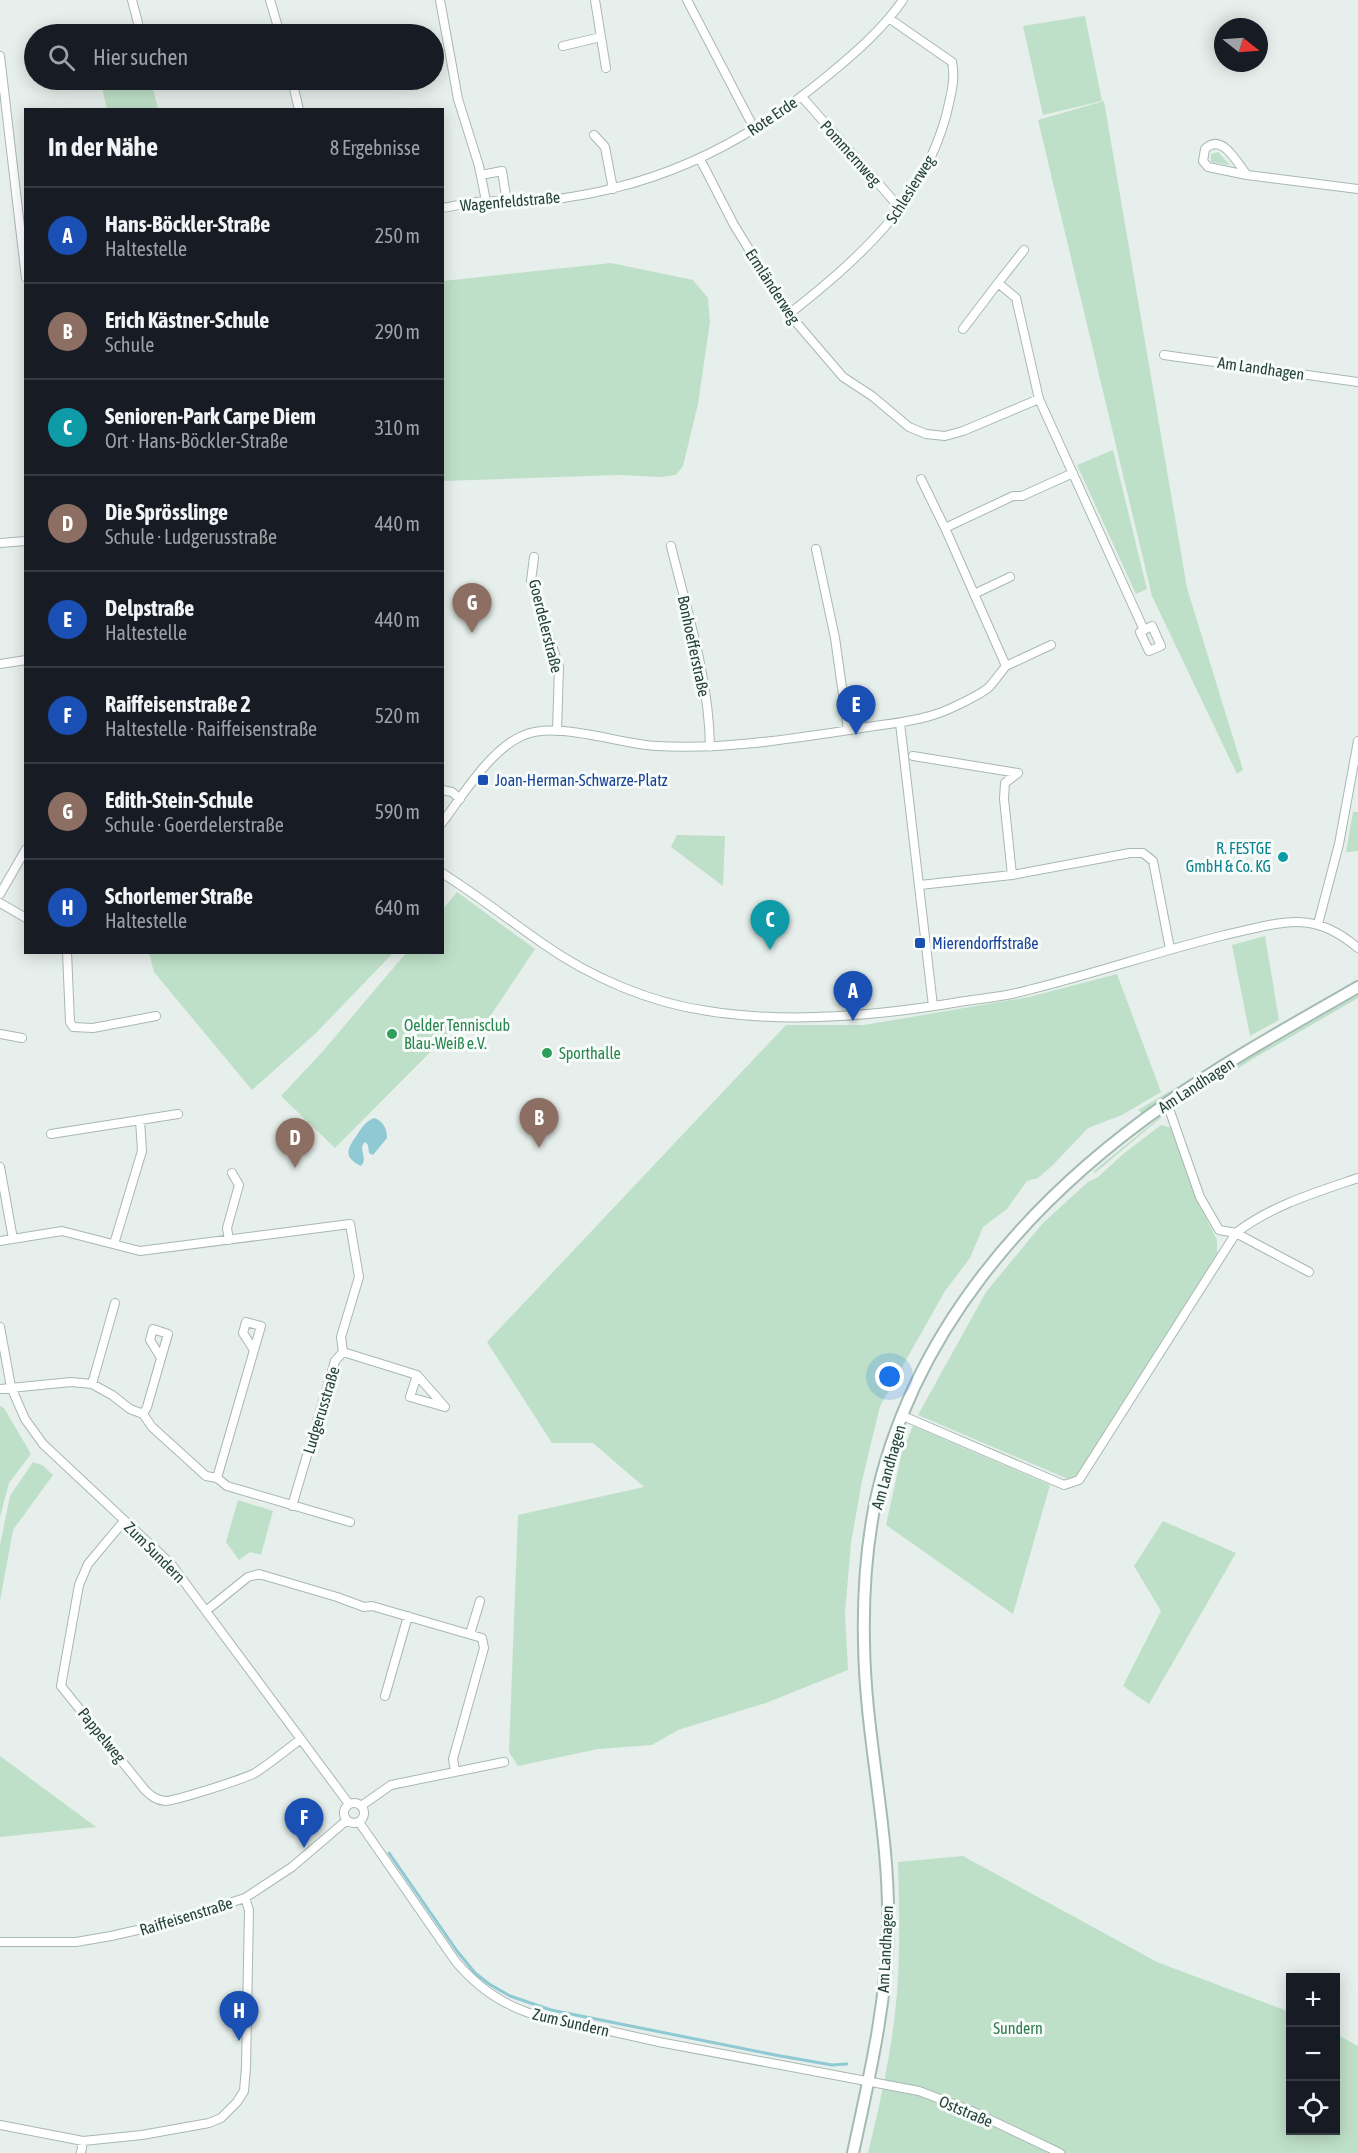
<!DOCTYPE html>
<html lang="de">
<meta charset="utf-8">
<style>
:root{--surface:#171b24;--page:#242831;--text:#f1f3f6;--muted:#9ea1a6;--line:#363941;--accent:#f4845f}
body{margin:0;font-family:"Asap Condensed",sans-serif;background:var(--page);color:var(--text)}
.controls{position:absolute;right:18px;bottom:18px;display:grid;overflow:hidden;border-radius:0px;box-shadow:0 3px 15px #0003}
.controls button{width:54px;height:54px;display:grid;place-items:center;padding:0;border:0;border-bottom:2px solid var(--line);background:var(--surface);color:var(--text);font:30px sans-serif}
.compass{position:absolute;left:1214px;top:18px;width:54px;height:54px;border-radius:50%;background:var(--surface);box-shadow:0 3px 15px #0003;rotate:107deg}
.you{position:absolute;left:890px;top:1377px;width:21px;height:21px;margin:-15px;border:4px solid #fff;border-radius:50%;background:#1a73e8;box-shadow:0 0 0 9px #1a73e833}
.badge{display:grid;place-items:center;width:39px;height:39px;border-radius:50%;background:var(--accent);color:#fff;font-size:20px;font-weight:700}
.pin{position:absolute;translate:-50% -50px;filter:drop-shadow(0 2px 3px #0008)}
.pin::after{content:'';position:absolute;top:32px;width:21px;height:18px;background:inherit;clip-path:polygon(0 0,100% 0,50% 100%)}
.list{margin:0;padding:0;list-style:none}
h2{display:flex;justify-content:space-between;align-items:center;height:78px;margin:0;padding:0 24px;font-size:26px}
h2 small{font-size:20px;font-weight:400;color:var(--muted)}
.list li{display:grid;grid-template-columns:39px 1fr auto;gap:18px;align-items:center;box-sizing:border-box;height:96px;padding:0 24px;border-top:2px solid var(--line)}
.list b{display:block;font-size:22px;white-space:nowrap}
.list p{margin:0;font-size:20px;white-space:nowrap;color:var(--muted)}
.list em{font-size:20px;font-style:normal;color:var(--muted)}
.icon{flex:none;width:33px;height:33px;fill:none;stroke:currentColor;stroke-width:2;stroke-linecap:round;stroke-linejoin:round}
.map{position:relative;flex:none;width:1358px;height:2153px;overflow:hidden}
.search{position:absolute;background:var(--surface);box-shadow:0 3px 15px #0003;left:24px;top:24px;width:420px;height:66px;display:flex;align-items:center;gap:15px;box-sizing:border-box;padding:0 21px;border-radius:33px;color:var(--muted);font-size:22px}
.panel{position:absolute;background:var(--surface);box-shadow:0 3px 15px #0003;left:24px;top:108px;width:420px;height:846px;border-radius:0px}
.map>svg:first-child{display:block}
</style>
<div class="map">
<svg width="1358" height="2153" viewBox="0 0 1358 2153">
<rect width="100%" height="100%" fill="#e6efeb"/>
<path fill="#bfe0c8" d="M1085,16L1102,101L1043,115L1023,26Z
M100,80H151L158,109H107Z
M1104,101L1187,588L1243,770L1237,774L1152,596L1038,120Z
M1218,152L1230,165L1211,162V154Z
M611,263L693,280L708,298L710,322L698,404L683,466L676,475L661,477L618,475L443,481V281Z
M1113,450L1147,589L1136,594L1077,465Z
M1353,812H1358V851L1346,852Z
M677,835L725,836L723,886L671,847Z
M457,892L535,949L489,1018H464L335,1148L281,1096L323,1051L406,953L442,952L443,909Z
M1265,936L1279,1020L1250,1036L1232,945Z
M149,953V952L393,953L315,1034L252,1090L154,972Z
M1117,974L1161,1092L1122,1115L1088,1128L1052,1166L1038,1178L1027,1181L1007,1209L983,1227L970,1258L945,1291L880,1406L862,1481L851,1543L845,1613L848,1670L766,1703L678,1730L652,1745L598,1749L518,1766L509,1752L518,1515L644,1487L593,1443H552L487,1342L786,1025H864L1029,997Z
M1352,984H1355L1144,1115L1138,1110Z
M1358,995V998L1256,1057L1176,1107L1184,1099L1237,1065Z
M1161,1116H1163L1095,1173L1094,1171Z
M1161,1125L1172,1128L1196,1198L1217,1240V1254L1077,1475L1068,1479L918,1415L986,1292L1043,1223L1088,1182L1097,1178L1123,1154Z
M0,1406L4,1408L31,1454L9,1483L0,1517Z
M913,1426L1050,1485L1013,1614L886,1525L902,1452Z
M33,1462L42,1465L53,1475L13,1530L0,1601V1545L10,1496Z
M238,1500L273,1511L261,1555L250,1552L239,1560L226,1542Z
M1163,1521L1236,1553L1149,1704L1123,1686L1161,1611L1134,1566Z
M0,1756L96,1827L0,1837Z
M963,1856L1157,1962L1290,2012V2130H1336V2034L1358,2046V2153H868C882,2096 895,2036 898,1977C900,1938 899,1900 898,1862Z"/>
<path fill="#8ec9d4" d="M374,1118C383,1121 387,1128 387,1138L373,1155L369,1153L368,1145L365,1142C357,1149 369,1158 361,1166C343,1157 347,1149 357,1135C362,1127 365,1122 374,1118Z"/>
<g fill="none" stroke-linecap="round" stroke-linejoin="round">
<path stroke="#8ec9d4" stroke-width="3" d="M389,1853L457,1951L475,1973L489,1984L510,1996L551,2010L775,2055L832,2065L847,2064"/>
<g stroke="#a8b8b2" stroke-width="10">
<path id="street" d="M132,0L138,23
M270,0L280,34
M440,0L458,99L479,166L486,201
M595,0L606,68
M687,0L755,130
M563,46L601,37
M0,56L26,278
M292,80L299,110
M802,97L900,208
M594,135L605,147L613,189
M700,159L734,225L789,314L843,377L872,396L909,427L926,434L945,436L963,431L1039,399
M481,175L502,171L507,202
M1247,175C1237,163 1222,132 1205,149L1203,161L1208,167L1247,175L1358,189
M442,208C457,206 473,201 488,201C504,201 521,204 538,202C563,198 589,195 614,188C693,169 763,129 826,77C854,54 882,30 903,0
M1024,250L998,283L1016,298L1039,399L1144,630
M789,314C857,260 922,204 946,116C950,98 956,80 952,62L890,19
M963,329L998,283
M1164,355L1358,382
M945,528L1013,496H1022L1073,473
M0,543L26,541
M671,546C687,612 709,678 710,747
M816,549L835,638L848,730
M534,557L531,581L559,667L557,731
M974,594L1010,577
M1152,626L1161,646L1149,651L1140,632Z
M0,664L26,660
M1006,666L1051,645
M900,723L933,1006
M913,756L1018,773L1005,783L1004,799L1012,875
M442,790L452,792L460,799
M442,823C463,795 490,750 522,736C555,720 619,744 656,746C723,750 790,739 856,729C882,724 911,723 936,714C947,711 982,694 989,687C995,681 1000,673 1006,666L945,528L921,479
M442,873C477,895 509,920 542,943C590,977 650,1003 708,1011C789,1024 885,1015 965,1001C986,998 1008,996 1028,990C1094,974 1159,951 1225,935C1249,930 1273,922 1297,922C1321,922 1340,933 1358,948
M920,885L1012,875L1130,853H1143L1153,861L1170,949
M0,894L26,849
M0,903L26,918
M1318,924L1339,844L1358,741
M67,952L70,1022L73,1027L93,1028L156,1016
M0,1034L22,1038
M1167,1103L1200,1197L1219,1230L1236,1233L1309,1272
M51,1134L178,1114
M0,1167L13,1239
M229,1240L227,1228L239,1185L232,1173
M0,1241L62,1231L140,1251L350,1224L359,1277L341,1337L343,1352
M114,1244L142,1151L140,1120
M0,1327L11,1387L25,1419L43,1444L171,1564L349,1804
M343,1352L417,1375L445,1407L410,1397L417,1375
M92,1384L115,1303
M0,1389L71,1382L92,1384L112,1395L130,1409L143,1414L152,1427L206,1476L217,1478L227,1486L350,1522
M143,1414L147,1407L168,1334L153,1329L150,1340L161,1358
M903,1416L1064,1485L1079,1480L1236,1233C1270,1206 1317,1192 1358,1178
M217,1478L261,1326L246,1322L243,1333L254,1350
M292,1506L335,1361L343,1352
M124,1521L88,1564L79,1585L61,1686L145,1790C151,1796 156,1800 165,1801C175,1801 244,1779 255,1773C271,1763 286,1750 301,1739
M207,1610L248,1577L259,1574L337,1597L364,1607L372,1606L482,1638L484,1648L453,1759L455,1771
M470,1634L480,1601
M385,1696L408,1616
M344 1813a10 10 0 1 1 20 0a10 10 0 1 1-20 0Z
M361,1806L391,1785L504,1762
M359,1822L456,1962C477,1986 498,2002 529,2013L659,2042L919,2091L974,2112L1060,2153
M0,1942H76L111,1936L164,1924L245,1898L292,1867L347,1820
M0,2125L83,2141L142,2135L209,2123L221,2118L237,2102L244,2091L246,2067L249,1910L245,1898
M81,2153L83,2141"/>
</g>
<g stroke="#a4bbb3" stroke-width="14">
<path id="secondary" d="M853,2153C869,2078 887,2003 888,1926C890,1831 865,1737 864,1642C863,1596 866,1549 875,1504C911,1333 1028,1200 1167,1103C1228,1060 1294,1024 1358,987"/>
</g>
<use href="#street" stroke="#fff" stroke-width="8"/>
<use href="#secondary" stroke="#fff" stroke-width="10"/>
</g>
<g fill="#1a4fb4" stroke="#f7fbf9" stroke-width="2">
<rect x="477" y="774" width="12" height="12" rx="3"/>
<rect x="914" y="937" width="12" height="12" rx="3"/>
</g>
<circle fill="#0f9aa8" stroke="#f7fbf9" stroke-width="2" cx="1283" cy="857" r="6"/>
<g fill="#2e9e5b" stroke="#f7fbf9" stroke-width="2">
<circle cx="392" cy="1034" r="6"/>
<circle cx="547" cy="1053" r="6"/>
</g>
<g text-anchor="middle" stroke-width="6" stroke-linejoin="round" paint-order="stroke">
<g font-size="16" fill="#24423a" stroke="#f7fbf9">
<text transform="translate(772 116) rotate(-34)" y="6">Rote Erde</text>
<text transform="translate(851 153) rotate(48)" y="6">Pommernweg</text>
<text transform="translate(910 189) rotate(-58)" y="6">Schlesierweg</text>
<text transform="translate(510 201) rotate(-5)" y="6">Wagenfeldstraße</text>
<text transform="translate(773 286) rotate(57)" y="6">Ermländerweg</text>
<text transform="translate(1261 368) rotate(8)" y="6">Am Landhagen</text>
<text transform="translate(546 626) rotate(76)" y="6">Goerdelerstraße</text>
<text transform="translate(694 646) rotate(78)" y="6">Bonhoefferstraße</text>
<text transform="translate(1196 1085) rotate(-33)" y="6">Am Landhagen</text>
<text transform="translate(321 1410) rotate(-73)" y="6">Ludgerusstraße</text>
<text transform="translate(888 1467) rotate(-74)" y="6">Am Landhagen</text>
<text transform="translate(155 1552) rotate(45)" y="6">Zum Sundern</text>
<text transform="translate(102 1735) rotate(51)" y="6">Pappelweg</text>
<text transform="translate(186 1916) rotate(-17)" y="6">Raiffeisenstraße</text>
<text transform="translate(885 1949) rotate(-87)" y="6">Am Landhagen</text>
<text transform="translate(571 2022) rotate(13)" y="6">Zum Sundern</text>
<text transform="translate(966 2111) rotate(23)" y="6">Oststraße</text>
</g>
<g font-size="16" fill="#164399" stroke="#f7fbf9" text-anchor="start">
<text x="495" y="786">Joan-Herman-Schwarze-Platz</text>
<text x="932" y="949">Mierendorffstraße</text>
</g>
<g font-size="16" fill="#0d838f" stroke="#f7fbf9" text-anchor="end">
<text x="1271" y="854">R. FESTGE<tspan x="1271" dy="18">GmbH &amp; Co. KG</tspan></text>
</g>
<g font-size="16" fill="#27864d" stroke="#f7fbf9" text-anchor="start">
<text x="404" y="1031">Oelder Tennisclub<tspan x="404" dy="18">Blau-Weiß e.V.</tspan></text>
<text x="559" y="1059">Sporthalle</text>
</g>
<g font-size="16" fill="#2d7a4b" stroke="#f7fbf9">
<text x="1018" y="2034">Sundern</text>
</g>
</g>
</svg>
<div class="controls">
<button>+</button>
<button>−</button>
<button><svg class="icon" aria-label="locate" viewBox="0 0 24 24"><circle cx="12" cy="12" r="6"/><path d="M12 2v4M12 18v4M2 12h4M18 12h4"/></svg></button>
</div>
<svg class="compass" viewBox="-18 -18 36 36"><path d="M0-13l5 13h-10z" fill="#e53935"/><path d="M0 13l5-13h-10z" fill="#9ea1a6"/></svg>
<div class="you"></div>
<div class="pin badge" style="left:853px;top:1021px;background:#1a4fb4">A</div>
<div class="pin badge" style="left:539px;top:1148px;background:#8d6e63">B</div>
<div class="pin badge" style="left:770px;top:950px;background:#0f9aa8">C</div>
<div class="pin badge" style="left:295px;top:1168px;background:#8d6e63">D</div>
<div class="pin badge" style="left:856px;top:735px;background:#1a4fb4">E</div>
<div class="pin badge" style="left:304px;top:1848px;background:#1a4fb4">F</div>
<div class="pin badge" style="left:472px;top:633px;background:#8d6e63">G</div>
<div class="pin badge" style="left:239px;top:2041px;background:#1a4fb4">H</div>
<div class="search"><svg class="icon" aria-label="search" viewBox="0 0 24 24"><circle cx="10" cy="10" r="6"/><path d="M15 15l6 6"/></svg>Hier suchen</div>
<section class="panel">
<h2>In der Nähe<small>8 Ergebnisse</small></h2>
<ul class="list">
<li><span class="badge" style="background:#1a4fb4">A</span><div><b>Hans-Böckler-Straße</b><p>Haltestelle</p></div><em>250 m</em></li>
<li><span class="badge" style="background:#8d6e63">B</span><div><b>Erich Kästner-Schule</b><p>Schule</p></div><em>290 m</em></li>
<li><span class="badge" style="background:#0f9aa8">C</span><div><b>Senioren-Park Carpe Diem</b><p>Ort · Hans-Böckler-Straße</p></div><em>310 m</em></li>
<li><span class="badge" style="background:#8d6e63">D</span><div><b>Die Sprösslinge</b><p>Schule · Ludgerusstraße</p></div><em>440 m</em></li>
<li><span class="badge" style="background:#1a4fb4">E</span><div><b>Delpstraße</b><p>Haltestelle</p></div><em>440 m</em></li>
<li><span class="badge" style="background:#1a4fb4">F</span><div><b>Raiffeisenstraße 2</b><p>Haltestelle · Raiffeisenstraße</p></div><em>520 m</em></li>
<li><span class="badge" style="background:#8d6e63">G</span><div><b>Edith-Stein-Schule</b><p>Schule · Goerdelerstraße</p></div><em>590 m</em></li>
<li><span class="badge" style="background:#1a4fb4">H</span><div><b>Schorlemer Straße</b><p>Haltestelle</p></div><em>640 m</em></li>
</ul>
</section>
</div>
